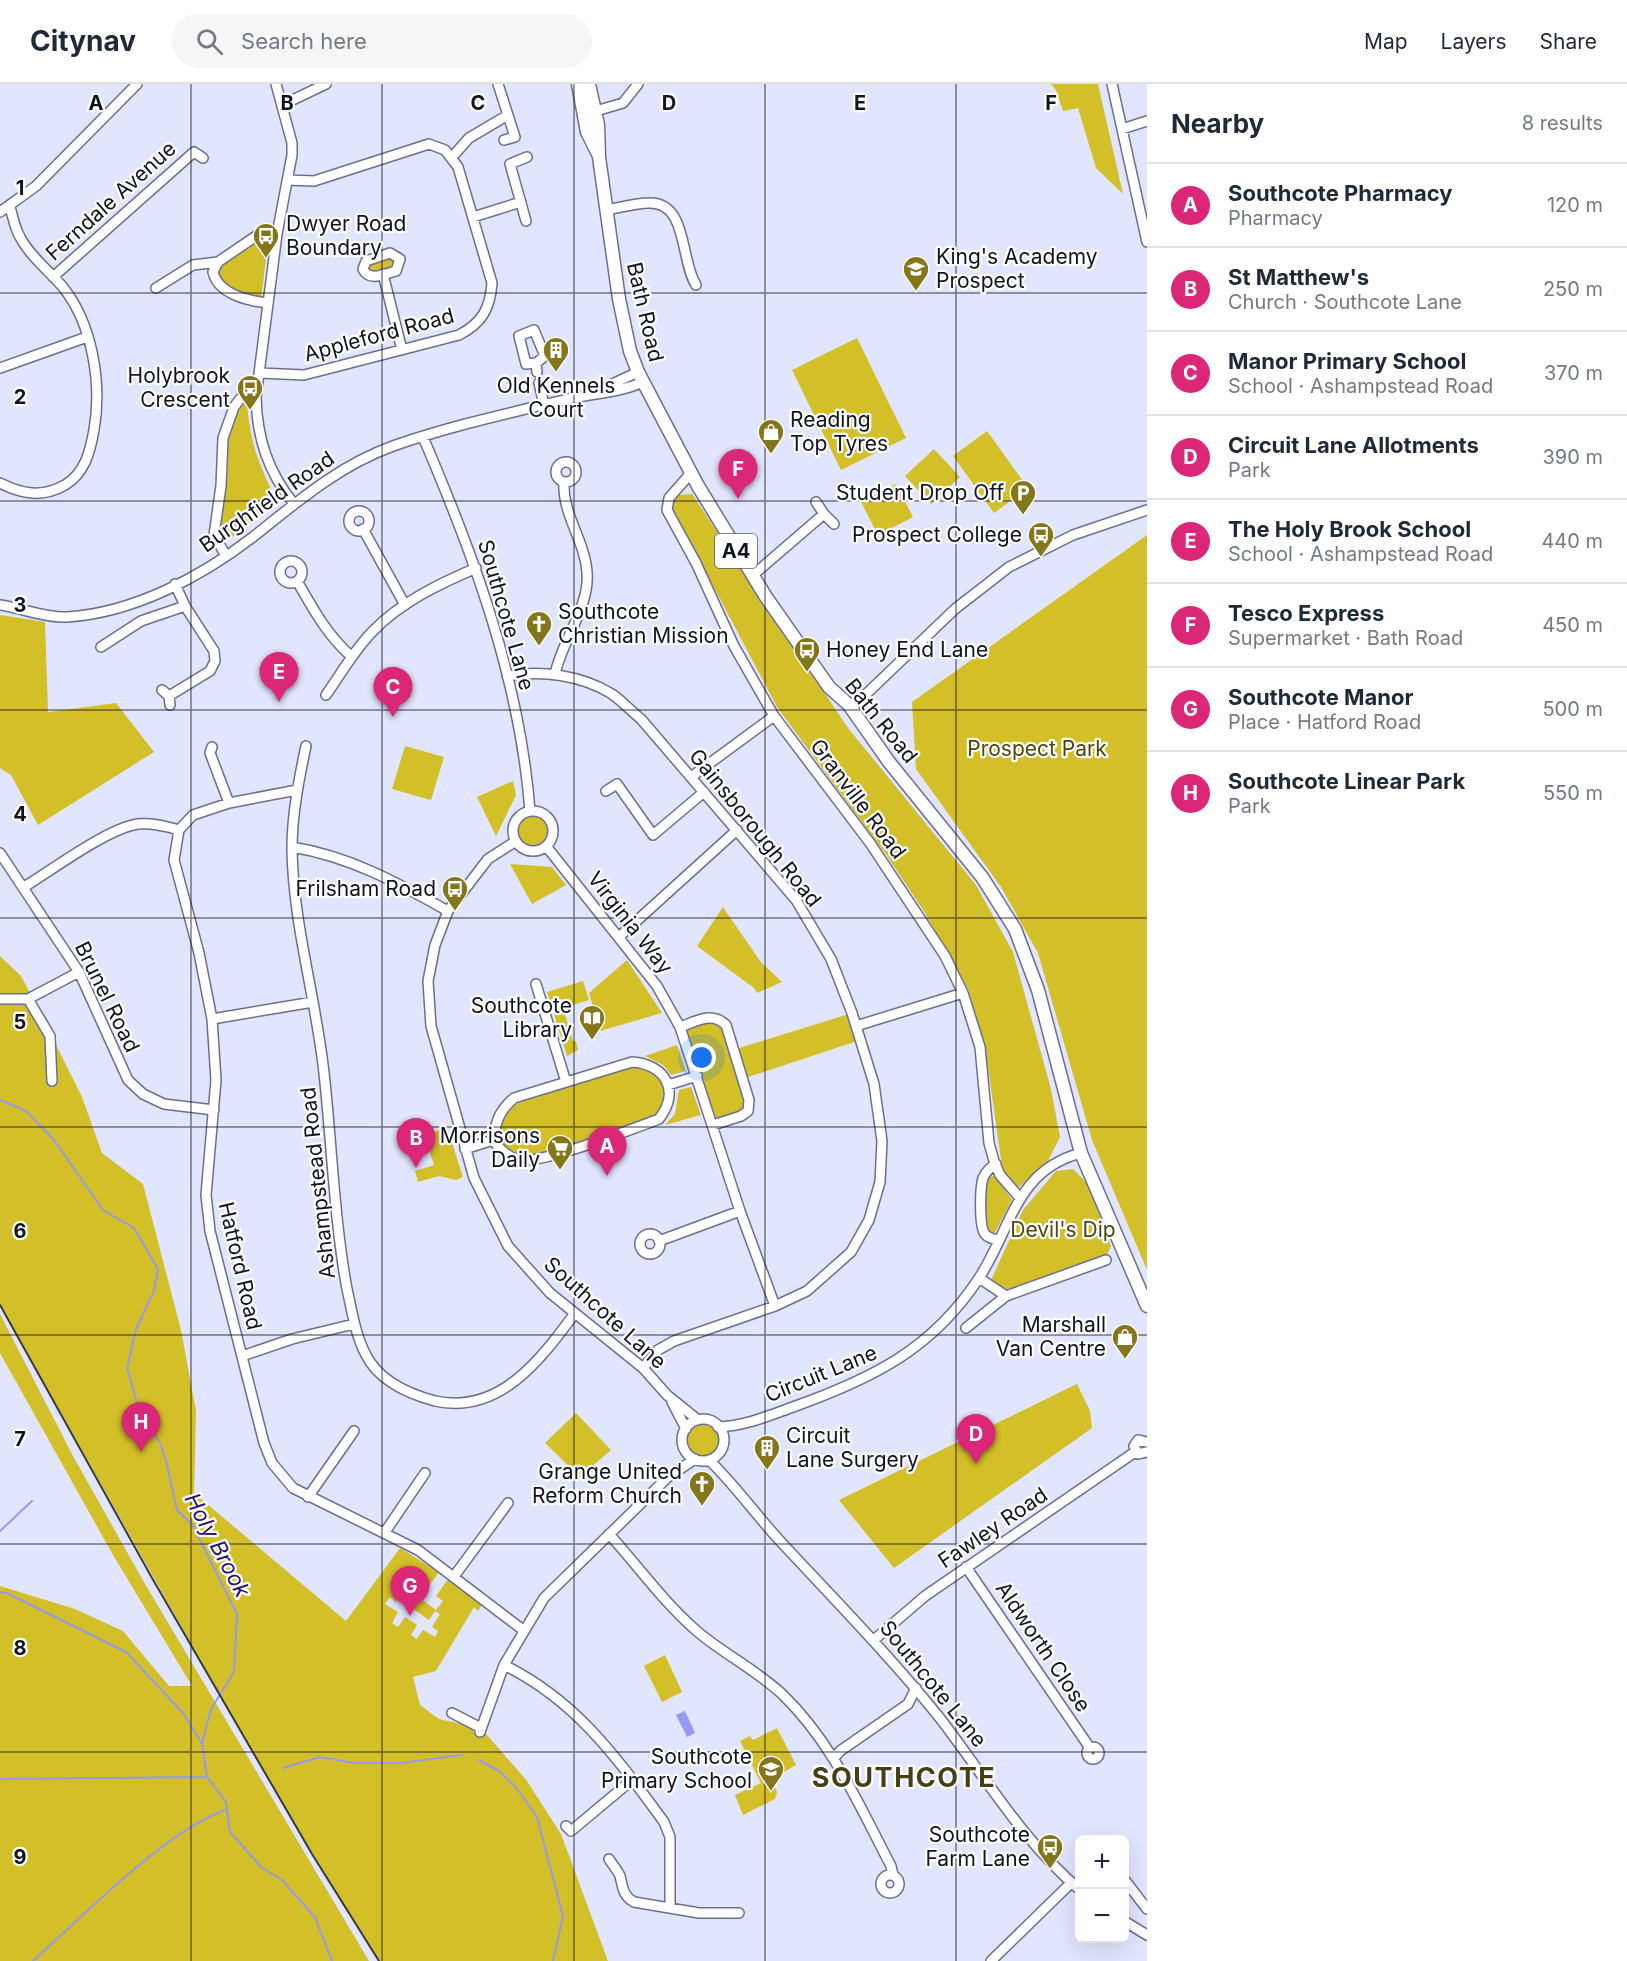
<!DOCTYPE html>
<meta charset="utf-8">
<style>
:root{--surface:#fff;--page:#f6f6f7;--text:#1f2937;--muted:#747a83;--line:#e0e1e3;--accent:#db2777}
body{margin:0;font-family:Inter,sans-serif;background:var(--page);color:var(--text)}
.controls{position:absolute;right:18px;bottom:18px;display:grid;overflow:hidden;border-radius:9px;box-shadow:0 6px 24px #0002}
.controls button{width:54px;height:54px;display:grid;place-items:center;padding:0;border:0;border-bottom:2px solid var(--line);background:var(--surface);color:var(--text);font:30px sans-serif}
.you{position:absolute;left:702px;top:974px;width:21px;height:21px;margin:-15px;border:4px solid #fff;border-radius:50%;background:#1a73e8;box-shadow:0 0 0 9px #1a73e833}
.badge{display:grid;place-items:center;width:39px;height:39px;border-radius:50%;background:var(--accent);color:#fff;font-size:20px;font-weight:700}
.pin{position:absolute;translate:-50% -50px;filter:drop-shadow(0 2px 3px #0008)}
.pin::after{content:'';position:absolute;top:32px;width:21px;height:18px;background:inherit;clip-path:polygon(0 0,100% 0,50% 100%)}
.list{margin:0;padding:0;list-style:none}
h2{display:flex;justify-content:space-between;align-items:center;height:78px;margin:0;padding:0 24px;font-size:26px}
h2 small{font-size:20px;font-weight:400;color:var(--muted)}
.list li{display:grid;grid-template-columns:39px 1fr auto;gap:18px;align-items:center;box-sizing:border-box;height:84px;padding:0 24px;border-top:2px solid var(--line)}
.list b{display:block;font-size:22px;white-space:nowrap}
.list p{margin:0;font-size:20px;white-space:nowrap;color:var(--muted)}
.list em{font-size:20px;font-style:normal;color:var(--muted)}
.icon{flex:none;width:33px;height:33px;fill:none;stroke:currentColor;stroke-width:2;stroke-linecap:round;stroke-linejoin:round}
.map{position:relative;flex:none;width:1147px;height:1877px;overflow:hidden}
header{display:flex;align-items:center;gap:36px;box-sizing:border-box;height:84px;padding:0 30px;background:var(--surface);border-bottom:2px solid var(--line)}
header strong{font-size:28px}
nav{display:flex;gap:33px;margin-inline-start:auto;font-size:21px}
.search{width:420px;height:54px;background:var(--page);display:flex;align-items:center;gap:15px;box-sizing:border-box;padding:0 21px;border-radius:33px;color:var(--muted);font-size:22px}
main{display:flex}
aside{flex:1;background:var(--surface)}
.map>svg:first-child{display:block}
</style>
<header>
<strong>Citynav</strong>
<div class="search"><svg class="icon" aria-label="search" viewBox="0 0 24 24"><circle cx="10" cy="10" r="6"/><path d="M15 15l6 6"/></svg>Search here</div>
<nav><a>Map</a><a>Layers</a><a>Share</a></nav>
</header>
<main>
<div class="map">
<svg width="1147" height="1877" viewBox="0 0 1147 1877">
<rect width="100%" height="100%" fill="#e2e5fe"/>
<path fill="#d3bf27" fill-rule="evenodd" d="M1051,0H1098L1123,110L1096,84L1078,24L1063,27L1056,6Z
M261,154L268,159L261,216L222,199L218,191L221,182Z
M387,172L394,176L392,184L375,190L368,187L367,181Z
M857,254L906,354L841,386L792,286Z
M247,319C250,355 257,377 273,409L265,426L230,455L219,449L227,395L228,356L240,321Z
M987,347L1028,404L994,429L953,372Z
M934,365L960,393L931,420L905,392Z
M896,400L913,433L878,451L861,418Z
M692,410L848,644L976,801L1013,868L1051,1005L1060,1053L1048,1077L1019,1103L1010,1099L1002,1083L985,962L968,905L925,829L887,772L777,623L672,424V416L676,411Z
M1147,451V1186L1092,1056L1038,869L1001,803L916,685L912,618Z
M0,531L45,538L48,628L116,619L154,668L38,741L11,691L0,684Z
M405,662L444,673L431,716L392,705Z
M513,697L516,711L496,752L477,713Z
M517 747a16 16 0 1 1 32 0a16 16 0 1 1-32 0Z
M510,780L552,783L566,801L532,820Z
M723,823L760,877L782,898L757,909L754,904L697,862Z
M0,872L21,892L32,913L82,1013L102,1069L143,1100L181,1246L196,1327L194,1409L346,1537L400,1464L439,1488L426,1506L419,1501L413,1509L436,1526L443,1517L436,1512L448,1495L482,1521L478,1527L474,1523L436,1587L413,1593L420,1621L439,1635L481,1644L527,1697L561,1750L608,1877H380L342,1820L220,1611L0,1221ZM405,1507L411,1511L406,1520L429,1536L435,1527L440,1530L432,1543L438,1547L435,1553L423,1546L417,1555L411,1551L417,1541L405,1533L398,1543L392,1539L398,1528L385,1520L390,1513L396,1518Z
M627,876L662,929L600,947L589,909Z
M583,897L589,916L563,924L573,957H576L578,966L567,972L547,908Z
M852,929L860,956L742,995L748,1027L713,1041L680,943L719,934L733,966Z
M677,961L686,987L671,991L663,981L645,972Z
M629,984C661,979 673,1007 656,1031L537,1072C514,1072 496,1067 500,1038L511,1023L518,1019Z
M691,1003L701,1031L665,1041L675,1030L679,1006Z
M447,1043L463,1093L456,1096L439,1092L418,1098L415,1087L434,1081L426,1057L411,1062L410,1057L399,1060C412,1049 432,1051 447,1043Z
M1073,1085L1088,1100L1111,1162L1105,1175L1007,1205L991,1196L1023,1126L1056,1087Z
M995,1091L1012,1116L994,1150L985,1146L986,1095Z
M0,1230L73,1372L145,1500L369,1877H0V1502L75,1525L123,1547L169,1602H192L113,1471L0,1269Z
M1077,1300L1090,1327L1092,1344L894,1484L839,1416Z
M576,1329L611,1366L580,1393L545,1359Z
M688 1356a16 16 0 1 1 32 0a16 16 0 1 1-32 0Z
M665,1571L682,1608L662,1618L644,1582Z
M777,1644L796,1681L771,1695L777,1708L775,1715L743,1731L735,1711L761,1699L740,1657L750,1652L753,1656Z"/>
<path fill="#969af2" d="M685,1627L695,1649L687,1653L676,1631Z"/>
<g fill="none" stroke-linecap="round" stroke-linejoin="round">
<path stroke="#969af2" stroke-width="2" d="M0,1016L26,1027L54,1056L103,1126L134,1144L158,1185L154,1207L136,1245L127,1284L140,1329L160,1359L166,1376L177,1426L192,1440L237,1530L234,1588L211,1625L202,1659L207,1693L226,1718L230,1748L261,1783L282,1796L315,1833L332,1877
M0,1447L32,1417
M0,1508L7,1509L126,1568L183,1629L201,1658
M479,1676L499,1687L515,1702L537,1733L563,1832L553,1877
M283,1684L320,1673L355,1679H401L462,1671
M0,1695L207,1693
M33,1877C81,1834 167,1745 226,1726"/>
<g stroke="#6b6e93" stroke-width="12">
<path id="minor" d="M276,0L292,59V71L277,150L256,313C257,354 268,388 294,420
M498,0L515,53L504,56
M1112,0L1147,158
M282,21L326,0
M589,29L623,19L638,0
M1122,45L1147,37
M453,72L469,54L508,31
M606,126C620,124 635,119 649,119C688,118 680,176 696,201
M0,128L36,102L137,0
M473,133L521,118
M526,137L510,80L527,73
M390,169L400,175L396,187C384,190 369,198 363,185L366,177Z
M383,190L402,266
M53,193L194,68L203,74
M156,204L193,181L218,178
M268,219C248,217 218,210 213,188L218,178L262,148L277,150
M536,279L545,272L534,246L519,252L526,280L536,279L537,288
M0,284L87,253
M260,289L304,291L459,251C482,239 490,225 492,199L458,83L445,66L429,60L314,97L287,96
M539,299L544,321
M593,309L638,288
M423,353C474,472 520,596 530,727
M556 388a10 10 0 1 1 20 0a10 10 0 1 1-20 0Z
M691,389L669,414L667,426L696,479L734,562L774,632L870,759L945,872L963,909L980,963L989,1059L994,1077L1000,1091L1020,1114
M0,399C22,410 42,414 65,401C85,389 90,368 94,346C102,300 93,240 62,202C48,186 30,172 20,153C15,145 13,133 10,123
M816,418L824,430
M349 437a10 10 0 1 1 20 0a10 10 0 1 1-20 0Z
M363,445L405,521
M226,472L214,451L221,402L223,354L234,323L240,315L256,313
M280 488a11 11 0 1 1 22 0a11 11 0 1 1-22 0Z
M752,492L824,430L834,440
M297,497C313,525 327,551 352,573
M0,521C22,524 45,534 67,533C133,529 201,493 253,453C297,418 338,382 393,362C450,342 510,329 568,315C594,309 619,309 643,298
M101,563L141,537L185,522
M555,590C562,556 590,523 587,488C585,457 562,430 564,398
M507,592C542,586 581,591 612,610C622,617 631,627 641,635L796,816L831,875L852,929L874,1000L882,1057L880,1098L869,1136L851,1168L807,1207L775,1222L674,1257L658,1266L643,1284
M162,606L169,612L170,621
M326,611C341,590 354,566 373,547C401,518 439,500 476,484
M169,612L210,587L215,577L214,567L185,522L175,500
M849,621L861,615L955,525L1009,483L1073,451L1147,426
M306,662C299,695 292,730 292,765C293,840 316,914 324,989C332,1061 334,1134 347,1205C352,1227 355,1250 366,1271C379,1297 409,1310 435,1317C500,1331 541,1275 575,1229
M212,663L210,669L229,719
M691,693L774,632
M297,706L229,719L193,731L179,746L174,776L199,869L212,935L216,996L206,1111L210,1147L264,1359L272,1379L293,1404L418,1466L523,1546
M606,707L617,700L653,751L704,708
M513 747a20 20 0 1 1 40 0a20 20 0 1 1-40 0Z
M516,757L488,775L448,827L435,861L428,897L431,942L474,1094L508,1162L550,1209L643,1284L667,1311L698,1336
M546,762L657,902L680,943L740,1127L775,1222
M292,763C349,772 398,799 448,827
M0,769L79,888L128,996L143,1010L164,1020L214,1026
M24,803C52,786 108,744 138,740C153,739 165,742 179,746
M620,852L737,746
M536,900L566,998
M0,915H28L79,888
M28,915L50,952L52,997
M212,935L313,918
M856,942L963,909
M680,943C697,937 712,927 726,941L749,1016L748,1027L741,1032L713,1041
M632,978C665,980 681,1007 659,1035C635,1044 540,1081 519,1076C507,1073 500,1065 493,1056C496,1037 499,1027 514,1014Z
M668,1001L697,992
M465,1065L493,1056
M996,1080C990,1084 986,1087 983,1094C980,1104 979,1143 985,1150C988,1154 993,1155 998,1156
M640 1160a10 10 0 1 1 20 0a10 10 0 1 1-20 0Z
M659,1157L740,1127
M979,1194L1006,1212
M966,1244L1006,1212L1106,1176
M242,1272L292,1255L354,1240
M672,1318L686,1345
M682 1356a21 21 0 1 1 42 0a21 21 0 1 1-42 0Z
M718,1343C745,1342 768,1332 793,1323C871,1295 932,1266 979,1194C1011,1146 1015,1086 1081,1069
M1147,1358L1138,1356L1134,1362L1138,1370L1147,1368
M709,1376C735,1401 756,1431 781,1458C835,1516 889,1571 939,1633C984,1691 1024,1759 1080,1806
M308,1413L354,1347
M385,1448L425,1389
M609,1450C638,1482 665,1520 698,1548C724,1570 756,1586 782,1610C832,1658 859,1721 891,1782L893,1791
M966,1483L1090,1664
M455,1491L508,1419
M875,1555L925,1512L1135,1368
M504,1581C577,1617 617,1674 664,1738L670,1753V1823
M452,1629L481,1644
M480,1648L504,1581L544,1514L668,1393L695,1375
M1087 1669a6 6 0 1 1 12 0a6 6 0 1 1-12 0Z
M834,1674L840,1667L908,1620L916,1604
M566,1742L571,1747L632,1696
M609,1775C612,1780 618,1787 620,1792C623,1804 623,1812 634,1818L699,1829H739
M881 1800a9 9 0 1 1 18 0a9 9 0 1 1-18 0Z
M1124,1795L1147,1825
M1124,1837L1147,1851
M991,1877L1071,1799"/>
</g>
<g stroke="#6b6e93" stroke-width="15">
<path id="major" d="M578,0L587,48L598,70
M589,0L598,41L599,73L619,215L630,267L638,288L698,402L766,513L829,603L849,621L889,678L982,793L1015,845L1038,906L1081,1069L1147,1222"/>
</g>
<use href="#minor" stroke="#fff" stroke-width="9"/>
<use href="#major" stroke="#fff" stroke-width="12"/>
<path stroke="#373949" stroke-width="2" d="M0,1221L152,1494L312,1770L379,1877"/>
</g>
<path fill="none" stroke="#121321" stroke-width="1.5" stroke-opacity="0.55" d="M191,0V1877M382,0V1877M574,0V1877M765,0V1877M956,0V1877M0,209H1147M0,417H1147M0,626H1147M0,834H1147M0,1043H1147M0,1251H1147M0,1460H1147M0,1668H1147"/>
<defs>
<g id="bus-pin" transform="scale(1.35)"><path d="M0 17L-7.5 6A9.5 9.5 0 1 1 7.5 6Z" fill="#84771b" stroke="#fff"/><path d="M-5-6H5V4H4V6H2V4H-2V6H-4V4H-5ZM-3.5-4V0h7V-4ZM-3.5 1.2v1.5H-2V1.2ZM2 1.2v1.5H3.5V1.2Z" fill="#fff"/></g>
<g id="school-pin" transform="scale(1.35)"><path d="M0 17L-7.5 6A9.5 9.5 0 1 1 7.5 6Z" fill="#84771b" stroke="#fff"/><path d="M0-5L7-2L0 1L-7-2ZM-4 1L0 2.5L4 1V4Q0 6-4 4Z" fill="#fff"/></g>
<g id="building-pin" transform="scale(1.35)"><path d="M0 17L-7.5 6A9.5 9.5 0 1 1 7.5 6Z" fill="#84771b" stroke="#fff"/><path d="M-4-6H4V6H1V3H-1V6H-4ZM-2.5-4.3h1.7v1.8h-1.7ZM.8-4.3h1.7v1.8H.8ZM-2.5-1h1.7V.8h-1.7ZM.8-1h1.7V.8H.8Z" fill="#fff"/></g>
<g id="shop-pin" transform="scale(1.35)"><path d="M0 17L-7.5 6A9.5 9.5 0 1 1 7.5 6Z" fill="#84771b" stroke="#fff"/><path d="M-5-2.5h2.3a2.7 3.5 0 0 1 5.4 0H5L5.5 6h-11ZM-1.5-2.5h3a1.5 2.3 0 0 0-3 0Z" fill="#fff"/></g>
<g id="parking-pin" transform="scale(1.35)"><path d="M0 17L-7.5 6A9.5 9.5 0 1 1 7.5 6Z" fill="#84771b" stroke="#fff"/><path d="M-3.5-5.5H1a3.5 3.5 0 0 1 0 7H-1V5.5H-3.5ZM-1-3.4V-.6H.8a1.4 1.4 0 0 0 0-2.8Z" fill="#fff"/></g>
<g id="church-pin" transform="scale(1.35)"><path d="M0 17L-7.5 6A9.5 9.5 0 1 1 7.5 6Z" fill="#84771b" stroke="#fff"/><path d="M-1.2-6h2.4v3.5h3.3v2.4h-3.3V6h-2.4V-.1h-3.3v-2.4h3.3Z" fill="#fff"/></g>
<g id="library-pin" transform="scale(1.35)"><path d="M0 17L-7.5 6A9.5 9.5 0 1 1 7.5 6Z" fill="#84771b" stroke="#fff"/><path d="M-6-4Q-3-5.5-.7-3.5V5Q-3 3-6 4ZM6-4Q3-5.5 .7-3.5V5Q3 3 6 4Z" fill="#fff"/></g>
<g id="supermarket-pin" transform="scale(1.35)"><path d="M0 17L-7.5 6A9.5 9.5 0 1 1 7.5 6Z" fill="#84771b" stroke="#fff"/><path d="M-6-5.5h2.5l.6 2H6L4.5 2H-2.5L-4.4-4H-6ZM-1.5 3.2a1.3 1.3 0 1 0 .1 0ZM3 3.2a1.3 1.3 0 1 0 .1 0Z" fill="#fff"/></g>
</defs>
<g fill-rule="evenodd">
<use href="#bus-pin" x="266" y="152"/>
<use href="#school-pin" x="916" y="185"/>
<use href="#building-pin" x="556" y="266"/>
<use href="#bus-pin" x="250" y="304"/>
<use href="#shop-pin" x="771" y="348"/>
<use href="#parking-pin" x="1023" y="409"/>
<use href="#bus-pin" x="1041" y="451"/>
<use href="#church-pin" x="539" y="540"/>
<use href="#bus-pin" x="807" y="566"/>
<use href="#bus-pin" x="455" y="805"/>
<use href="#library-pin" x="592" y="934"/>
<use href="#supermarket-pin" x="560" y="1064"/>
<use href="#shop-pin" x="1125" y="1253"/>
<use href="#building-pin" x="767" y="1364"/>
<use href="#church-pin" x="702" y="1400"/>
<use href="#school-pin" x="771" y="1685"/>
<use href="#bus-pin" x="1050" y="1763"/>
</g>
<g text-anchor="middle" stroke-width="4.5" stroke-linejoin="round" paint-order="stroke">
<rect fill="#fff" stroke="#595a64" stroke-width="1.5" x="715" y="450" width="42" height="34" rx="4.5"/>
<g font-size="20" font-weight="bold" fill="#121321">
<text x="736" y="474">A4</text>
</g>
<g font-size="21" fill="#121321" stroke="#fff">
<text transform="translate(111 117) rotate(-42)" y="7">Ferndale Avenue</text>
<text transform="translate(645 228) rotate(77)" y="7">Bath Road</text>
<text transform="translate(379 251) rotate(-15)" y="7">Appleford Road</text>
<text transform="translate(267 418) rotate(-35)" y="7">Burghfield Road</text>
<text transform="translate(506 531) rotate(74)" y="7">Southcote Lane</text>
<text transform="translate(881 637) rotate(51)" y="7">Bath Road</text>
<text transform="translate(858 715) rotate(53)" y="7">Granville Road</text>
<text transform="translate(755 744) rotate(51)" y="7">Gainsborough Road</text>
<text transform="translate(630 839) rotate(52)" y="7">Virginia Way</text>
<text transform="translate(107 913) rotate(64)" y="7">Brunel Road</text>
<text transform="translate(318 1099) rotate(-96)" y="7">Ashampstead Road</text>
<text transform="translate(240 1182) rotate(77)" y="7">Hatford Road</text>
<text transform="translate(605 1229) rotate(42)" y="7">Southcote Lane</text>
<text transform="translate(821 1290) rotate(-22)" y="7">Circuit Lane</text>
<text transform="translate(993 1444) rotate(-34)" y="7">Fawley Road</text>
<text transform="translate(1043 1563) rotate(56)" y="7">Aldworth Close</text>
<text transform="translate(933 1600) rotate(51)" y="7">Southcote Lane</text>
</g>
<g font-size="21" fill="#121321" stroke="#fff" text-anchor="end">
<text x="286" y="147" text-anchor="start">Dwyer Road<tspan x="286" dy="24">Boundary</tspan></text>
<text x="936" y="180" text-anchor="start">King's Academy<tspan x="936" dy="24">Prospect</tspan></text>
<text x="230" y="299">Holybrook<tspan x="230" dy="24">Crescent</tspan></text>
<text x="556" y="309" text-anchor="middle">Old Kennels<tspan x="556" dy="24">Court</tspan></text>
<text x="790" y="343" text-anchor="start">Reading<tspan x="790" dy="24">Top Tyres</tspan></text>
<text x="1004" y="416">Student Drop Off</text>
<text x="1022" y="458">Prospect College</text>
<text x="558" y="535" text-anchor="start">Southcote<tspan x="558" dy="24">Christian Mission</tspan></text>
<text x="826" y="573" text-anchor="start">Honey End Lane</text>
<text x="436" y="812">Frilsham Road</text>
<text x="572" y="929">Southcote<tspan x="572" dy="24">Library</tspan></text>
<text x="540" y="1059">Morrisons<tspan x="540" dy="24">Daily</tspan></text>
<text x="1106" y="1248">Marshall<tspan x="1106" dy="24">Van Centre</tspan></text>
<text x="786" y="1359" text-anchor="start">Circuit<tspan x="786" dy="24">Lane Surgery</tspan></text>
<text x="682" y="1395">Grange United<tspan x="682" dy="24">Reform Church</tspan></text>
<text x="752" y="1680">Southcote<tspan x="752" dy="24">Primary School</tspan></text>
<text x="1030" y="1758">Southcote<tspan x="1030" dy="24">Farm Lane</tspan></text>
</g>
<g font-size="21" fill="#4f470c" stroke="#fff">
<text x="1037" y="672">Prospect Park</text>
<text x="1063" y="1153">Devil's Dip</text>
</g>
<g font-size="22" font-style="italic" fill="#251072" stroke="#fff">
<text transform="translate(218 1461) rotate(62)" y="8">Holy Brook</text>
</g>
<g font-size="27" font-weight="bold" letter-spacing="1.5" fill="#463f16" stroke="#fff">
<text x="904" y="1703">SOUTHCOTE</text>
</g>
</g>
<g font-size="20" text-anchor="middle" font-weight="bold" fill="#121321" stroke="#fff" stroke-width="4.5" stroke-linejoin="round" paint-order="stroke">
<text x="96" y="26">A</text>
<text x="287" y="26">B</text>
<text x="478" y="26">C</text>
<text x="669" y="26">D</text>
<text x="860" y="26">E</text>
<text x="1051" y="26">F</text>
<text x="20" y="111">1</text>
<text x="20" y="320">2</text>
<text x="20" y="528">3</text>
<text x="20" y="737">4</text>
<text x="20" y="945">5</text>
<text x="20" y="1154">6</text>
<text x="20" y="1362">7</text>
<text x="20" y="1571">8</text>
<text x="20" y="1780">9</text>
</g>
</svg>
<div class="controls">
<button>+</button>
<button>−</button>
</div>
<div class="you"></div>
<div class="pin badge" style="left:607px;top:1092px">A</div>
<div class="pin badge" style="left:416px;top:1084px">B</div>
<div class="pin badge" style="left:393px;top:633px">C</div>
<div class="pin badge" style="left:976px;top:1380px">D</div>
<div class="pin badge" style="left:279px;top:618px">E</div>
<div class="pin badge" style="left:738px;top:415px">F</div>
<div class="pin badge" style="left:410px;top:1532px">G</div>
<div class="pin badge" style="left:141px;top:1368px">H</div>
</div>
<aside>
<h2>Nearby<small>8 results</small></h2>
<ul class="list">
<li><span class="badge">A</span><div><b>Southcote Pharmacy</b><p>Pharmacy</p></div><em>120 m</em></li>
<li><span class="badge">B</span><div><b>St Matthew's</b><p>Church · Southcote Lane</p></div><em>250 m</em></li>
<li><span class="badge">C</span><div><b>Manor Primary School</b><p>School · Ashampstead Road</p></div><em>370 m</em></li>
<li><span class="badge">D</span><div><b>Circuit Lane Allotments</b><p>Park</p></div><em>390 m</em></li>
<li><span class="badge">E</span><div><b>The Holy Brook School</b><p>School · Ashampstead Road</p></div><em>440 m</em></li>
<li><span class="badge">F</span><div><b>Tesco Express</b><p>Supermarket · Bath Road</p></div><em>450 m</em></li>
<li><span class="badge">G</span><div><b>Southcote Manor</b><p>Place · Hatford Road</p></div><em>500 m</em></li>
<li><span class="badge">H</span><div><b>Southcote Linear Park</b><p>Park</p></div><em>550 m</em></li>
</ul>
</aside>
</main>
